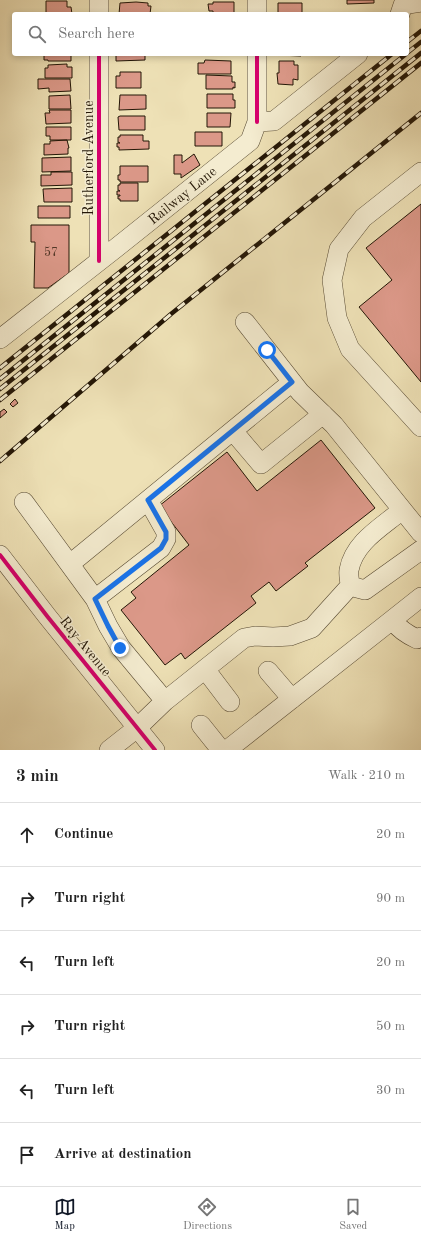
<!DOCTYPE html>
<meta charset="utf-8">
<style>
:root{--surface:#fff;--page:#f6f6f6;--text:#222;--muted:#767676;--line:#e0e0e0;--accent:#111827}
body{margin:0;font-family:"Old Standard TT",serif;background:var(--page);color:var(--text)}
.stop{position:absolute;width:12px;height:12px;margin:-9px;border:3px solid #1a73e8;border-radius:50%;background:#fff}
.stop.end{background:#1a73e8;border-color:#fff;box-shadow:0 1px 4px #0008}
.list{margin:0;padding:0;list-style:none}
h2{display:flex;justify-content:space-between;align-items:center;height:52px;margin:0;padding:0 16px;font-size:17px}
h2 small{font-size:13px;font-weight:400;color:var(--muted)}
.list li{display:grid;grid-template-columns:26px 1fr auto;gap:12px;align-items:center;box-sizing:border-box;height:64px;padding:0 16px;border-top:1px solid var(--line)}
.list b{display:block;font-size:15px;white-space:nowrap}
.list em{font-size:13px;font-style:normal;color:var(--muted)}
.icon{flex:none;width:22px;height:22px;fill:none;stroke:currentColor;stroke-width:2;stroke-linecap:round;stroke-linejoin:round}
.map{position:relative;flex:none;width:421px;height:750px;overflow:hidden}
.search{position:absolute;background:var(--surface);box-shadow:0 2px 6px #0003;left:12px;right:12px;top:12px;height:44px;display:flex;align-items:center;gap:10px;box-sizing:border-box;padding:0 14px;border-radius:4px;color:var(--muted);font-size:15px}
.sheet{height:436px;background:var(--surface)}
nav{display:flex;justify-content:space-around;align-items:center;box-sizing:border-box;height:56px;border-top:1px solid var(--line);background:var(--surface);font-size:11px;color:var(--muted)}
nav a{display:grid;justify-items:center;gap:2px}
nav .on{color:var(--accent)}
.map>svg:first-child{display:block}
</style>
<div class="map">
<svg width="421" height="750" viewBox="0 0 421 750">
<rect width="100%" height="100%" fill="#eee1b6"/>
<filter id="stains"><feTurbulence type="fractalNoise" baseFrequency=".005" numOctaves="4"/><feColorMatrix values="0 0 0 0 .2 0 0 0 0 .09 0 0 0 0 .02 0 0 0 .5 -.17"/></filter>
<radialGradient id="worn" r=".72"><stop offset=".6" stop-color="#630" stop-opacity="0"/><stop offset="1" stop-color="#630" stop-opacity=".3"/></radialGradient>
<path fill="#db9888" stroke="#231606" d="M347,0H374V3L347,4Z
M46,1H67V7H71L72,14H46Z
M136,2L148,3V6H151L150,14H119L120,3Z
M213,2H234V14H213V11H209L208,4H213Z
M278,3H302V14H278Z
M44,54H71V61H48V60H44Z
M116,54H145V60L116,61Z
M275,54H301V56L278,55Z
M205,60L231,61V74H198V63H204Z
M279,61H294V65H298V80L293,79V85L278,84L277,73H279Z
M67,64V67H72V78H45V68H48V65Z
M120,72H141V88H116V76H120Z
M206,75L232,76V82H235V88L233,87V89H206Z
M38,79H70L71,91L49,92V88L38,89Z
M207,94H233V100H235V108H207Z
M70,95L71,109H49V96Z
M120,95H146V109L119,110Z
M49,110H71V123L46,124L45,113H50Z
M207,113H231L230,127H207Z
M120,116H145V130H119L118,117Z
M46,127H71V140H50V136H46Z
M195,132H222V146H195Z
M120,135H143V141H149V149L119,150V147H117V143H120L118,142V137H120Z
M67,140L69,148H68V154L44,155V144H50V141Z
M194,154L200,165L181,178V174H174V155H182V163Z
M71,157V171L42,172V158Z
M120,166H148V182H120V180H118V175H120Z
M51,172H72V185L41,186V175H51Z
M120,183H138V201H120V199H118V196H120V195H117V191H120L118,190V185H120Z
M72,188V202H44L43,189Z
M421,204V382L359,307L392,280L366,248Z
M38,206H70V218H38Z
M31,225H69V273L48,288H34L35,242H31Z
M15,399L18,403L13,407L10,404Z
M4,409L7,412L0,418V412Z
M321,440L375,508L305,563L308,566L276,591L269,582L251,596L256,603L185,659L181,653L165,665L121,610L136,598L131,592L189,545L159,506L227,452L257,491Z"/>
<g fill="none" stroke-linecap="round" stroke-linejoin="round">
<g stroke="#564932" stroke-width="20">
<path id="minor" d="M99,0V14
M257,0V14
M400,14L403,5L421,2
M99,54V261
M257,54V122
M421,172L363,218L339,249L332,280L337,318L350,349L421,427
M245,322L300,392L334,425L421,533
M0,339L116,248L250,141L257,122L274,121L358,54
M233,431L261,464L323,414
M24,502L95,599L108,626L121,648L165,701
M0,555L47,616L155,750
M70,564L292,382
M350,586L365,590L421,550
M421,597L392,620C399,629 406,634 417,639L421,637
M95,599L161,548L166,539V532L148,500
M205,669L230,702
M268,671L292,699
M201,725L221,750
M109,750L137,728L165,701L244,638L255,636L273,637L290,636L312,628L350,586C350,581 348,575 349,570C354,542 382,527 402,510
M227,750L392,620"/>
</g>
<use href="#minor" stroke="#f4ecd0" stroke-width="19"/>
<g stroke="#231606" stroke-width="4.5">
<path id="rail" d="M407,42L421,31
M407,53L421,42
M0,368L392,54
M0,379L406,54
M0,389L421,53
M0,400L421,63
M0,461L171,314L421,113"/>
</g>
<use href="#rail" stroke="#f4ecd0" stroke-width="3" stroke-dasharray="9" stroke-linecap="butt"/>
<g stroke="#f4ecd0" stroke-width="6">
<path id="cycleway" d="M99,54V261
M257,54V122
M0,555L47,616L155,750"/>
</g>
<use href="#cycleway" stroke="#d6006c" stroke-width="4"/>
</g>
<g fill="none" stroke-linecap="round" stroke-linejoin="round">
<path stroke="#1a73e8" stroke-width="5" d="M120,648L108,626L95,599L161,548L166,539V532L148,500L292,382L267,350"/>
</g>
<g text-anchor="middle" stroke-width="3" stroke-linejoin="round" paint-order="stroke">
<g font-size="12" fill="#513626">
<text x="51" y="256">57</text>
</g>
<g font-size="14" fill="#231606" stroke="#f4ecd0">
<text transform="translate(88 158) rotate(-90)" y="5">Rutherford Avenue</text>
<text transform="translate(182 195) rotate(-39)" y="5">Railway Lane</text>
<text transform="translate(86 646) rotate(51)" y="5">Ray Avenue</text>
</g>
</g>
<rect width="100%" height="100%" filter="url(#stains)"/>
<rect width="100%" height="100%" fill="url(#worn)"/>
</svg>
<div class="stop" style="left:267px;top:350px"></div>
<div class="stop end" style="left:120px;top:648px"></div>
<div class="search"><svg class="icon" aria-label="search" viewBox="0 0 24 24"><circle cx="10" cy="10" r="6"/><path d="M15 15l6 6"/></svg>Search here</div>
</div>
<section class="sheet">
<h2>3 min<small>Walk · 210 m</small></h2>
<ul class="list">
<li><svg class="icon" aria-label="ahead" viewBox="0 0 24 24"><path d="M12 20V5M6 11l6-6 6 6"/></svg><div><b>Continue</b></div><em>20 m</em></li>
<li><svg class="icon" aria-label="right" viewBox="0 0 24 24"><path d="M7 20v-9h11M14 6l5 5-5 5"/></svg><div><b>Turn right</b></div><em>90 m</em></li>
<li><svg class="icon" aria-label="left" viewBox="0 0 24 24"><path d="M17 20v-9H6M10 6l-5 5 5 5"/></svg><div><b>Turn left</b></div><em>20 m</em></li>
<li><svg class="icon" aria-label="right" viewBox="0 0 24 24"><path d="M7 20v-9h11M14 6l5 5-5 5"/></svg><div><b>Turn right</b></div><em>50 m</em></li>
<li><svg class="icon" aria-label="left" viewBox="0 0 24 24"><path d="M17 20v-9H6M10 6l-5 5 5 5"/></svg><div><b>Turn left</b></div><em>30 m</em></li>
<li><svg class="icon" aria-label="arrive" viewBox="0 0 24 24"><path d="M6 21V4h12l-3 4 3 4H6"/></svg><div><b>Arrive at destination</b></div></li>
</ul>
</section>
<nav>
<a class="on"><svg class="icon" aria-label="map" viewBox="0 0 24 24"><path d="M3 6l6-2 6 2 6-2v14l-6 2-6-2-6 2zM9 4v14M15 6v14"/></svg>Map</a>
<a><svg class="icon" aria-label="directions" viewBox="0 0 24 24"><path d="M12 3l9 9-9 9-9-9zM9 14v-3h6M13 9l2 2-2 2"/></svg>Directions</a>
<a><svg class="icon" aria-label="saved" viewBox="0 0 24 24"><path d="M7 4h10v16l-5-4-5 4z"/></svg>Saved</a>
</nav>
